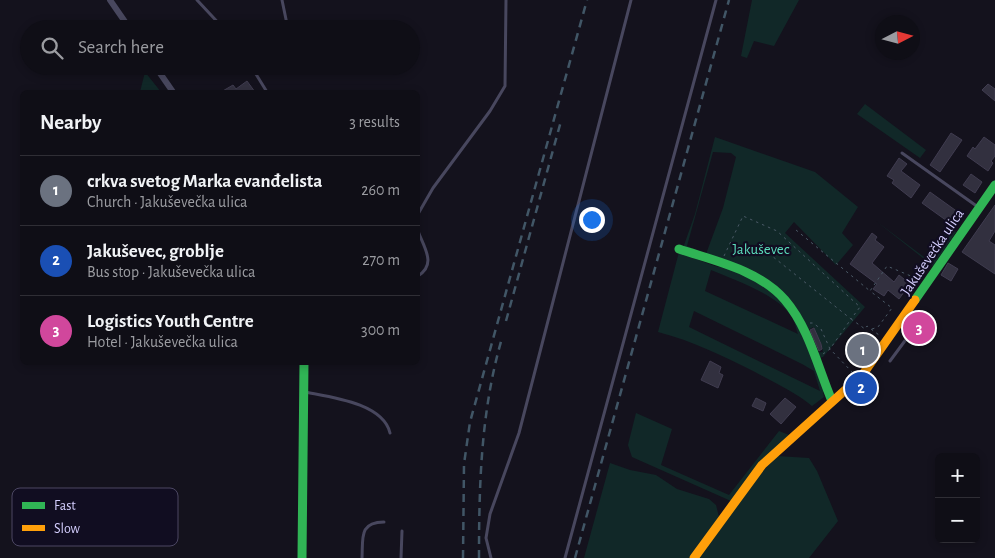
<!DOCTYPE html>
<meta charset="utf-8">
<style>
:root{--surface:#0f0e16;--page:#18171f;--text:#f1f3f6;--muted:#9b9ca1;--line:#2f2e35;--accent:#918caf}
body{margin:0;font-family:"Alegreya Sans",sans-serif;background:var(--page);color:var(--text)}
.controls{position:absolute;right:15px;bottom:15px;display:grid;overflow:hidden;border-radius:8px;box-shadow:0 2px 8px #0003}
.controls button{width:45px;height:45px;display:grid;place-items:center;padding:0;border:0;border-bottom:1px solid var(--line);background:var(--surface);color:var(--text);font:25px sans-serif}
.compass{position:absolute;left:875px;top:15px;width:45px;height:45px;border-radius:50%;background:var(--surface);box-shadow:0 2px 8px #0003;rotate:84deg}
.you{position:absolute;left:591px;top:219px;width:18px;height:18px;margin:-12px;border:4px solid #fff;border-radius:50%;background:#1a73e8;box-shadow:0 0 0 8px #1a73e833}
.badge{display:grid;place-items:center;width:32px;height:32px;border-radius:50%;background:var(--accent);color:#fff;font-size:16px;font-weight:700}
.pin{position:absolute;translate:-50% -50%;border:2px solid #fff;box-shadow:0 1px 5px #0006}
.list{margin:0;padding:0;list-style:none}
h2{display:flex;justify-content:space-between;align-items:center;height:65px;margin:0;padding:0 20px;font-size:21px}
h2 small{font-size:16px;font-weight:400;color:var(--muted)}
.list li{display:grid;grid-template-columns:32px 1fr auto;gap:15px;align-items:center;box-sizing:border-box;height:70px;padding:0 20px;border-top:1px solid var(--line)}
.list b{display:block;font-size:19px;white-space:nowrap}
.list p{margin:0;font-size:16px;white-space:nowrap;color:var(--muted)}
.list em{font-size:16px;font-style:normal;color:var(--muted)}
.icon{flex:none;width:28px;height:28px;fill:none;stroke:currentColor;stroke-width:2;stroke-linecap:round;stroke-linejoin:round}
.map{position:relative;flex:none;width:995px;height:558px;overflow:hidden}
.search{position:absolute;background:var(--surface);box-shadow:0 2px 8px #0003;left:20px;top:20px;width:400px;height:55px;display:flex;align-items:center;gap:12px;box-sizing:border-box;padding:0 18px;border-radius:28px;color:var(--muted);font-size:19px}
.panel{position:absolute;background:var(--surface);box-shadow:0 2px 8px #0003;left:20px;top:90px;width:400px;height:275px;border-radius:8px}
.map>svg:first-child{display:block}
</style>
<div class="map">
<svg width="995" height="558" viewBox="0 0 995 558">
<rect width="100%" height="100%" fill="#14121d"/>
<path fill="#112828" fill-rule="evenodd" d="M752,0H799L774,46L754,41L747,58L741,56Z
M145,72L161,92H140Z
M865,104L926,150L920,158L857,114Z
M715,137L815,172L858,207L842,233L853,245L836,265L794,222L785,233L865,307L823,357L819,358L815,353L823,352L821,343L813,327L807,331L775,289L683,248L695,214ZM713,152L731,153L736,157L723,208L706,254L687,246Z
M876,221L928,260L949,227L956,232L933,266Z
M679,252C691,257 703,262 715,266C721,268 728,267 734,270C793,294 803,336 825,391L823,392L824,397L812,406C795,392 775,383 755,372C723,356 693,341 658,332ZM711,270C734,280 777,294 791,316C795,321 796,329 798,334L705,291ZM694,311L802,364L814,371L820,391L689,327Z
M636,413L672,429L661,465L729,495L779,431L789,435L769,455L731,501L632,457L628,445Z
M777,456L809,458L817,471L838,521L809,558H698L753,482Z
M610,463L630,470L656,475L677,489L709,499L716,505L719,517L690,558H584Z"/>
<path fill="#32303f" stroke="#403c50" d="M247,81L255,92H221L233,85L236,89Z
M988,84L995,89V101L982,90Z
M951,133L962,140L940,172L930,165Z
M984,137L995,145V156L991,161L993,163L988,171L967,156L973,147L975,149Z
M899,158L907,164L901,171L920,185L911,198L892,183L894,180L887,176Z
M971,174L982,182L975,193L963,185Z
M930,192L962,215L954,226L922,203Z
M995,205V231L989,241L995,245V274L962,252Z
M872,233L877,237L875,240L884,247L872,263L894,282L899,275L910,284L899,299L888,290L884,296L873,289L877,284L850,264Z
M948,263L958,269L951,281L941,275Z
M917,314L934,329L929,336L925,333L919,340L905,330Z
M814,328L821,344L822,349L819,351L810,330Z
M865,336L875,342L863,363L854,358L858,351L854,349Z
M710,361L721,367L719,373L723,375L718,388L701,380Z
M756,398L766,403L763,411L752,406Z
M785,398L796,407L781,424L770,414Z"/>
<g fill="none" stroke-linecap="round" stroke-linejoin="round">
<path stroke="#4a5966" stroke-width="1" stroke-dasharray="2.5 4" stroke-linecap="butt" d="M796,230L870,291
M724,256L743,216L777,231L860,307L851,319L772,256
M810,323H813L821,329L830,349L851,319L865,329L867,326L879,335
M872,329L878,327L892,308L870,291L887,266L918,279
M823,354L830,349L852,372"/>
<path stroke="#48475e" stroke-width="3" d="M197,0L224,29
M282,0L288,29
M251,66L254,71L263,66
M254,71L267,92
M902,153L978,207
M418,214L433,188L490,111L505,86L506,0
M418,231C424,248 437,264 418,276
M890,361L907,338
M305,392C330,397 383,403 390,433
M362,558C363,538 359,522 384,522
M401,558L402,531
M491,558L486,538L490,514L519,433L631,0
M565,558L716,0"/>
<path stroke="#48475e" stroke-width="6" d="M110,0L130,29
M155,66L173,92"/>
<path stroke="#30b455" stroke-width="9" d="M679,249C715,261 759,270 785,300C809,328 818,368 832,401
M915,300L995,185
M302,558L304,362"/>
<path stroke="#ff9f0a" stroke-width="9" d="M694,558L762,465L863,374L915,300"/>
<path stroke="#415666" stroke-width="2.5" stroke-dasharray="8 6" stroke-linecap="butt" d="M506,321L561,121
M463,558L464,464L470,422L587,0
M479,558C479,483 481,410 502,338
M575,558L729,0"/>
</g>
<g text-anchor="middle" stroke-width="4.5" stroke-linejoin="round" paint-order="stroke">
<g font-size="15" fill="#5bddbc" stroke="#110d21">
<text x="761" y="254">Jakuševec</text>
</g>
<g font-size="15" fill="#d4cefe" stroke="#110d21">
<text transform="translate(932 252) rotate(-56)" y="5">Jakuševečka ulica</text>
</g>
</g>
<rect x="12" y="488" width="166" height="58" rx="8" fill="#110d21" stroke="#4c4763" stroke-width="1"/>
<rect x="22" y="502" width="23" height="7" fill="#30b455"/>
<rect x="22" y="525" width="23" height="6" fill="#ff9f0a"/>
<g font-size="14" fill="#d4cefe">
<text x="54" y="510">Fast</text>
<text x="54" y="533">Slow</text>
</g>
</svg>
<div class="controls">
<button>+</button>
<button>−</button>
</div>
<svg class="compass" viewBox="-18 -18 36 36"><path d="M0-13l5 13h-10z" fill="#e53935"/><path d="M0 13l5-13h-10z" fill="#9b9ca1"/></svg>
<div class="you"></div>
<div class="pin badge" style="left:863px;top:350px;background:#6b7280">1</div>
<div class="pin badge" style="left:861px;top:388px;background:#1a4fb4">2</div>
<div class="pin badge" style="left:919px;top:328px;background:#d1479c">3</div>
<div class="search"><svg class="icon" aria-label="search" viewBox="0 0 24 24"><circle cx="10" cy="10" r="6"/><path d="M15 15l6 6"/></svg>Search here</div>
<section class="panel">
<h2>Nearby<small>3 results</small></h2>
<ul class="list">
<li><span class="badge" style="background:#6b7280">1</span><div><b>crkva svetog Marka evanđelista</b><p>Church · Jakuševečka ulica</p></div><em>260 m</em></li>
<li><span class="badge" style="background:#1a4fb4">2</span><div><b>Jakuševec, groblje</b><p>Bus stop · Jakuševečka ulica</p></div><em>270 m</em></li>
<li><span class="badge" style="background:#d1479c">3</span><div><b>Logistics Youth Centre</b><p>Hotel · Jakuševečka ulica</p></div><em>300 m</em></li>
</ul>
</section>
</div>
